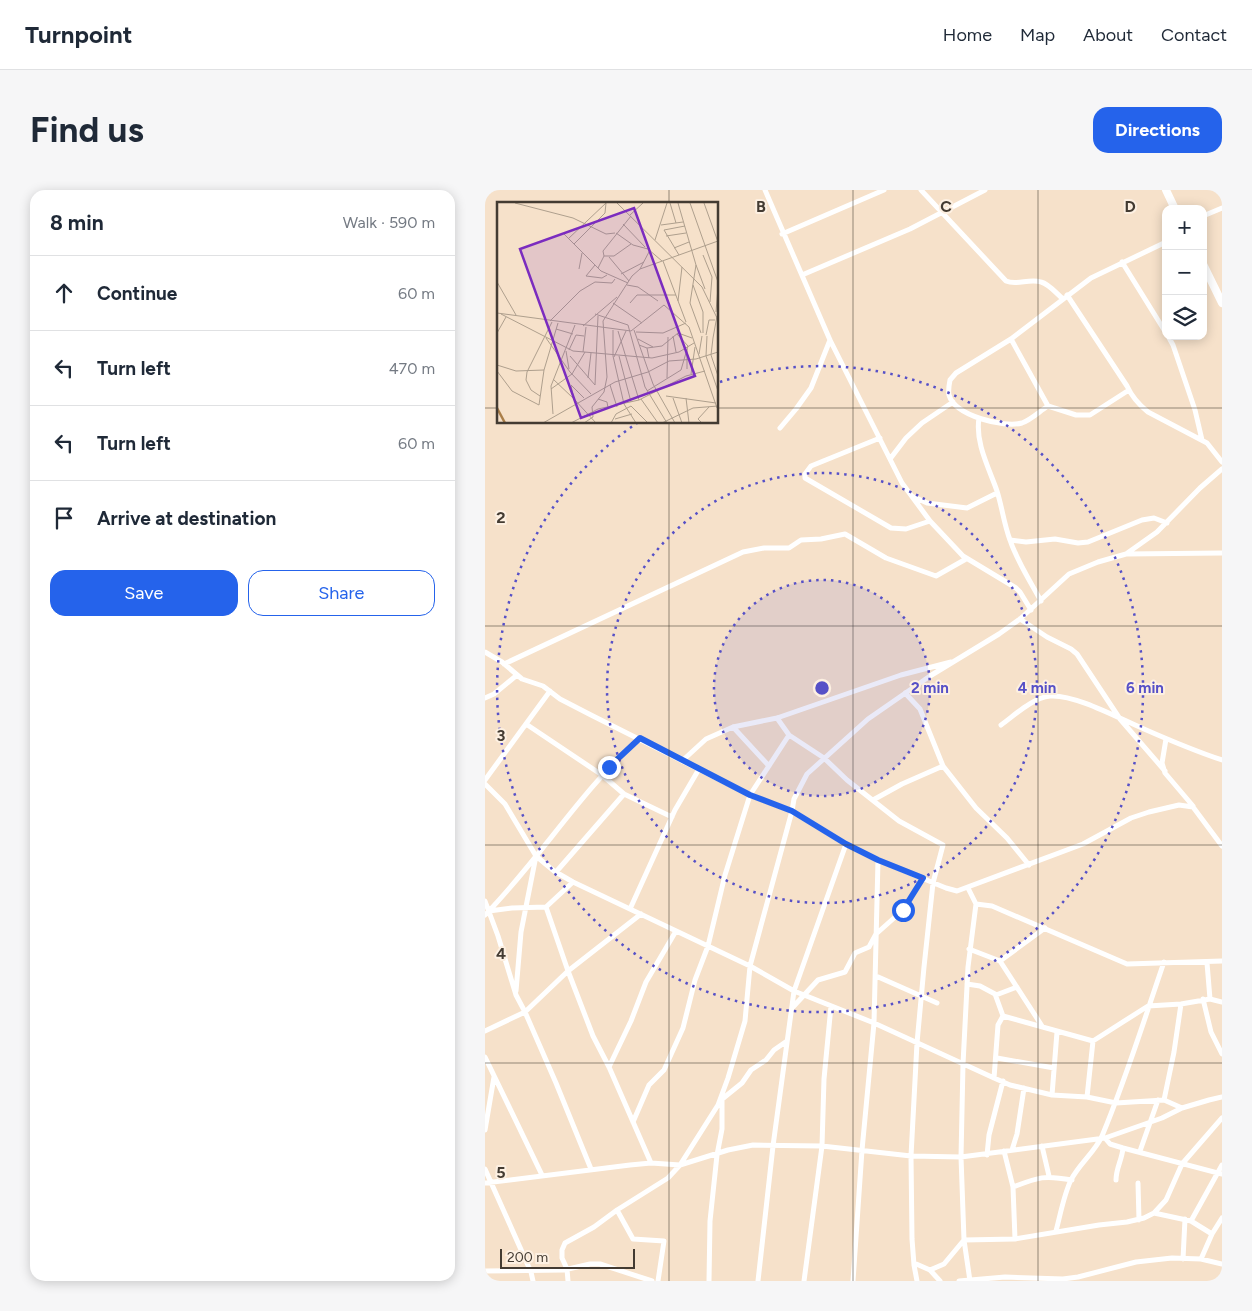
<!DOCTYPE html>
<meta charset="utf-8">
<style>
:root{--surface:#fff;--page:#f6f6f7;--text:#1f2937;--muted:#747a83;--line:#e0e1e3;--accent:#2563eb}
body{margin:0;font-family:Figtree,sans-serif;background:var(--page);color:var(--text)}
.controls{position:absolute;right:15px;top:15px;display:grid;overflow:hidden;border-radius:10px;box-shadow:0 2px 12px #0003}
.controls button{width:45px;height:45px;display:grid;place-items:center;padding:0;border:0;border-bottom:1px solid var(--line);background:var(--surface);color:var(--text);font:25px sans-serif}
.scale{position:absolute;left:15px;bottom:12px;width:135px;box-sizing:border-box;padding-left:5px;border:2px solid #433b32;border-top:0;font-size:14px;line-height:18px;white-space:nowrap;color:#433b32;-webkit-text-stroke:4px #fdf0e2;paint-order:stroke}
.stop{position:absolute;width:15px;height:15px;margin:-11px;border:4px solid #2563eb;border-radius:50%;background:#fff}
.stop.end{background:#2563eb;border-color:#fff;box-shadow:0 1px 5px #0008}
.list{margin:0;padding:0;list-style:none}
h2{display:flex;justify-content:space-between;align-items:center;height:65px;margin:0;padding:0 20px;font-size:21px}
h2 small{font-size:16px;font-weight:400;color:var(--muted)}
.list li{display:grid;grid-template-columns:32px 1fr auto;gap:15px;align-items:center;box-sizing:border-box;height:75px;padding:0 20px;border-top:1px solid var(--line)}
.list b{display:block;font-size:19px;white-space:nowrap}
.list em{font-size:16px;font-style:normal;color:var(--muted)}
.actions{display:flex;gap:10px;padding:15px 20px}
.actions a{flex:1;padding:11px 0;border:1px solid var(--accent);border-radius:15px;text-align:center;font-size:18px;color:var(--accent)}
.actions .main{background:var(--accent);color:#fff}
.icon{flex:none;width:28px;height:28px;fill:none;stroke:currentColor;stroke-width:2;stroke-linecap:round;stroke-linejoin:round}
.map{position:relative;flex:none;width:737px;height:1091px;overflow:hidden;border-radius:15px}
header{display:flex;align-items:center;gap:30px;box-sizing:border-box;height:70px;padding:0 25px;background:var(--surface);border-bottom:1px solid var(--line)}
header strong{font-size:24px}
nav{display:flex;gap:28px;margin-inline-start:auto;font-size:18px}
.intro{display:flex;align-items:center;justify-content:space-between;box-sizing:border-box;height:120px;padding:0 30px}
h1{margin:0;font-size:35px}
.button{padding:12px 22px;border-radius:15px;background:var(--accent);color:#fff;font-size:18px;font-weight:700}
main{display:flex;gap:30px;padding:0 30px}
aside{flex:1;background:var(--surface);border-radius:15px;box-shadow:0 2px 12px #0003}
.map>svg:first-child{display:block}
</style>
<header>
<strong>Turnpoint</strong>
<nav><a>Home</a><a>Map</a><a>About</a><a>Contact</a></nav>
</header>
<div class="intro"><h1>Find us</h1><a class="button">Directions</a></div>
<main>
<aside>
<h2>8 min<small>Walk · 590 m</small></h2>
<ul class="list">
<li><svg class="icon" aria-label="ahead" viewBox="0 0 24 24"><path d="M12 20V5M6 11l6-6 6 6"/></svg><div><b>Continue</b></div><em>60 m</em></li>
<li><svg class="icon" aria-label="left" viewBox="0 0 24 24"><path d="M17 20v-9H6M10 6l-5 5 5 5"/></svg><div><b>Turn left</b></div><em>470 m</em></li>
<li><svg class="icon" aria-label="left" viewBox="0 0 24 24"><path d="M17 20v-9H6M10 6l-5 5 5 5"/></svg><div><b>Turn left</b></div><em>60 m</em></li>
<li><svg class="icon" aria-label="arrive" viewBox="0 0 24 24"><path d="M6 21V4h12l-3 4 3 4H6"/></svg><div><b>Arrive at destination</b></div></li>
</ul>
<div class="actions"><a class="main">Save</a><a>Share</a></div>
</aside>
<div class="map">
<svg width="737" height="1091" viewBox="0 0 737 1091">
<rect width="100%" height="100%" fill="#f6e1ca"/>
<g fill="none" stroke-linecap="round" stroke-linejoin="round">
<path stroke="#fff" stroke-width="5" d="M280,0L345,150L417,293L445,331L478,366L531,398L535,402L546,420
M436,0L521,91C532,96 544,88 556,92C564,94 571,103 578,109
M718,26L737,18
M297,44L399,0
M637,72L681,143
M317,85L425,39L500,0
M582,105L642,196C647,207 653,214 663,222L722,253L737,272
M683,146L688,155L710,220L717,250
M526,149L563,216L591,225H605L644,200
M563,216C555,221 546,230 537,233C519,238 470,226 464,205C463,200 464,195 465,190L471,183L526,149L606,88L681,52
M494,228C490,253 504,278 512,301C517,317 519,334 525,350C532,371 545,391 556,411
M295,238L311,219L326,198L345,150
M395,248L326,276L320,284V288L406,338L421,339L445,331
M405,269L421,248L437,233L468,212
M429,307L442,313L482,318L512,303
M525,350L541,352L570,349L593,353L603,352L657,330L669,328L682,333
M641,364L672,342L715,298L737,279
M535,429L562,447L586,459L592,464L635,529L680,581
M0,462L17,472L37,489L58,496L75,509L106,525L265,605L307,621L361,654L393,670L461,698L472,701L598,654L646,628L664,622L694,615L708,617L737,656
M19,474L258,362L279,358H304L316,350L336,349L360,344L401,368L451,386L481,369
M420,503L435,519L458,576L491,618L522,648L544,675
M0,508L9,504L32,485
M292,528L304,545L339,568L362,590L414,631L458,655L448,693L439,777L432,853L426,966L427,1049L429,1075L432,1091
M41,534L117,585L139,604
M516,535C530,525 547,508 565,506C590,504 635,529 659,539C684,550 710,561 737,570
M248,537L284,576
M681,549L677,573L680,583L708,616
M197,571L221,549L248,537L292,528L416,485L466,472
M0,590L65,501
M0,594L20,614L51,666L69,681L88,692L265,776L309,801L389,833L509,888L525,895L567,905L602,907L631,913L679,910L697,918L724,910L737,907
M388,610L417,594L458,576
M71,682L139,604L187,627
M483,698L491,714L483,777L478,874L476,967L479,1050L485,1091
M0,711L13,746L31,805L40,822L71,893L106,979
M491,714L507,716L642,774L737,771
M61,717L83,781L108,846L124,877L166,973
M145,719L190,620L214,579
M4,721L27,718L61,717L88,692
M0,725C55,669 96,600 155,548
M484,759L515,771L557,836
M515,771L560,738
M722,773L725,809
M391,786L452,813
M482,794L495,796L510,804L518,826L513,835L509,888
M31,801L36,742L51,666
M511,805L532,797
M718,809L726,842L737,864
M308,817L333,790L360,782L370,763L384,757L391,744L418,720L438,688
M518,826L608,851L663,816L696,814L725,809L737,812
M0,841L40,822L83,781L156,724
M0,867L57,985
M512,868L569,878
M124,877L146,831L161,792L191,741
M567,905L572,842
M602,907L608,851
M236,910L257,893L266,880L281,870L289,860L302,851
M679,910L689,862L696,814
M148,932L164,895L179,880L198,838L210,790L223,756L240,685L265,605L304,545
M0,940L9,887
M620,948L677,928L697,918
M557,956L564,986
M527,960L532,944L539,898
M519,961L528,997L530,1049
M655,961L673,910
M502,965L504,945L518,891
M0,979L46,1082L48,1091
M631,990C631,978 637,970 638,958
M0,993L145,975L166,973L195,975L243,960L268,955L337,956L426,966L476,967L620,948L625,954L638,958L737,984
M653,993L654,1030
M528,997C554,987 559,985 587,990
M132,1020L148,1049L179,1051L173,1091
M669,1023L706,1031L727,1044
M706,1031L737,975
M571,1041C575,1026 579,1004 586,990C594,974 610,962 617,946C641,889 659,830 679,772
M698,1069L700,1029
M716,1069L727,1044L737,1028
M429,1073L445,1080L459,1074L479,1050L530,1049L614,1035L642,1032L659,1028L669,1023L681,1010L697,974L737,928
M445,1080L455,1091
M0,1081L79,1080L105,1074H115L167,1091
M83,1091L82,1079L77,1068V1060L80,1053L109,1037L132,1020L183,988L195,975L233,915L243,888L260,831L265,776L307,621L309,609L322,584L383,529L445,486L514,444L535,429L584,384L613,372L641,364L737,363
M224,1091L225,1031L232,965L237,939V909
M273,1091L288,956L309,801L361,654
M319,1091L337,956L339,889L346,816
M368,1091L377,960L389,833L393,670
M474,1091L520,1087L578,1089L593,1087L651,1072L687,1068L716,1069L737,1074"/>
<path stroke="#fff" stroke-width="8" d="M681,0L690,19
M718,74L737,113"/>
</g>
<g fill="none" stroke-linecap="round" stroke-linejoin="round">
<path stroke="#2563eb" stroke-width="6" d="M124,577L155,548L265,605L307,621L361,654L393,670L438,688L418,720"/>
</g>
<path fill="none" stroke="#433b32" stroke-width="1" stroke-opacity="0.55" d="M184,0V14M368,0V1091M553,0V1091M0,218H14M232,218H737M184,232V1091M0,436H737M0,655H737M0,873H737"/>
<circle cx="337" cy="498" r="108" fill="#5650c7" fill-opacity=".12"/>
<g fill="none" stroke="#5650c7" stroke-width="2.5" stroke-dasharray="2.5 5">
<circle cx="337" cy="498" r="108"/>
<circle cx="337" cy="498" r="215"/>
<path d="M235 192A323 323 0 1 1 152 233"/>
</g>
<g transform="translate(12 12)">
<rect width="221" height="221" fill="#f6e1ca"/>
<path fill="none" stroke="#aa7e48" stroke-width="2.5" d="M0,206L8,221"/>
<path fill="none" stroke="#ae9f8d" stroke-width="1" d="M18,1L76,16L109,32L118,31M120,1L205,85L221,118M173,1L179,21M181,1L199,63L193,101L204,131M193,1L221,80M207,1L221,40M133,13L146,1M126,22L148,45M164,23L186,20M66,31L104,69L131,81M119,31L136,43L151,47L165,59M169,34L189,31M71,37L109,1M158,38L170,1M77,42L108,11L109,1M177,46L192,40M182,53L167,28L188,24M206,53L215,75L213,100M107,54H117L134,42M112,55L132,79M166,59L189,120M98,63L89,74L105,76L110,73M199,63L208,87M101,66L107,54L106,49L134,14M82,67L85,51M143,67L153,48M124,72L147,60M0,80L19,113M130,83L141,85L161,99M196,83L206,110V131M181,99L185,65M116,101L145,121M133,101L140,93H179M219,110L221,85M0,111L134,129L167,103L192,125L220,206M4,112L76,149L155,156L182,150L197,141M98,112L131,123L148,185L170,221M53,119L83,89L98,80L115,81L118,77M86,124L120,95M59,127L76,132M116,128V154L127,202L139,221M137,128L156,182L178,221M121,129L142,198M139,130L166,131L189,121M0,131L9,115M209,133L212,118H218M176,134L179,150M210,134L209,154L221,189M49,136L73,170L94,192M216,136L214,153L221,174M216,136L220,114M141,137L156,145M142,143L150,146L152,156M150,146L165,144L181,131L195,136M72,148L79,133L87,134M69,149L72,167M86,150L89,125M202,152L205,134M73,154L98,183M122,154L134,200M117,155L129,129M0,163L19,169L47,168M190,167V147M0,169L15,189L42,203L47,168L61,121M194,172L198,145M91,176L94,151M170,176L171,135M56,177L76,196M74,183L87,196M98,183L101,114M113,183L120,205M74,184L77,197L99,221M54,187L75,172L88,150M150,189L184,168L191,144L180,132M43,194L34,188L29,178L30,170L55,120M169,194L219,201M176,196L185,221M189,196L192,221M101,197L110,200L111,206M144,197L161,221M56,212L54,184L78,123M118,217L135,212M46,221L118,180L151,170L172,159L199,157L221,150M74,221L101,207L142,198L189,174L208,169M87,221L96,215L95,205L107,190L110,175L106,119L135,74L143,67L221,39M114,221L119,212L134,204L151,221M165,221L196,206L221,204M205,221L201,217L212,205"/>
<path fill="#7b2cbf" fill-opacity="0.15" stroke="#7b2cbf" stroke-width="2.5" d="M137,6L198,174L84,216L23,47Z"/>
<rect width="221" height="221" fill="none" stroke="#433b32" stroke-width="2.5"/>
</g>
<g font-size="16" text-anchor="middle" font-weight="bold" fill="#433b32" stroke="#fdf0e2" stroke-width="4" stroke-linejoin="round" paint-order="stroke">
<text x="276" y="22">B</text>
<text x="461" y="22">C</text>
<text x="645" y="22">D</text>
<text x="16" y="333">2</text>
<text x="16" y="551">3</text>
<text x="16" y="769">4</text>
<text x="16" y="988">5</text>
</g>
<circle cx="337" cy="498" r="8" fill="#5650c7" stroke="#fdf0e2" stroke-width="2.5"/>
<g font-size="15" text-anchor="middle" font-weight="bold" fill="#5650c7" stroke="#fdf0e2" stroke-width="4" stroke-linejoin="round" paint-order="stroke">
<text x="445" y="503">2 min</text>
<text x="552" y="503">4 min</text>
<text x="660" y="503">6 min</text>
</g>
</svg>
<div class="controls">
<button>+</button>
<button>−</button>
<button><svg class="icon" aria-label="layers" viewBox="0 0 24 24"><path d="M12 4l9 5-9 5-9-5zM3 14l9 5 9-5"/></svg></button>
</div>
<div class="scale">200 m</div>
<div class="stop" style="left:418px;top:720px"></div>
<div class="stop end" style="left:124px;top:577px"></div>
</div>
</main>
